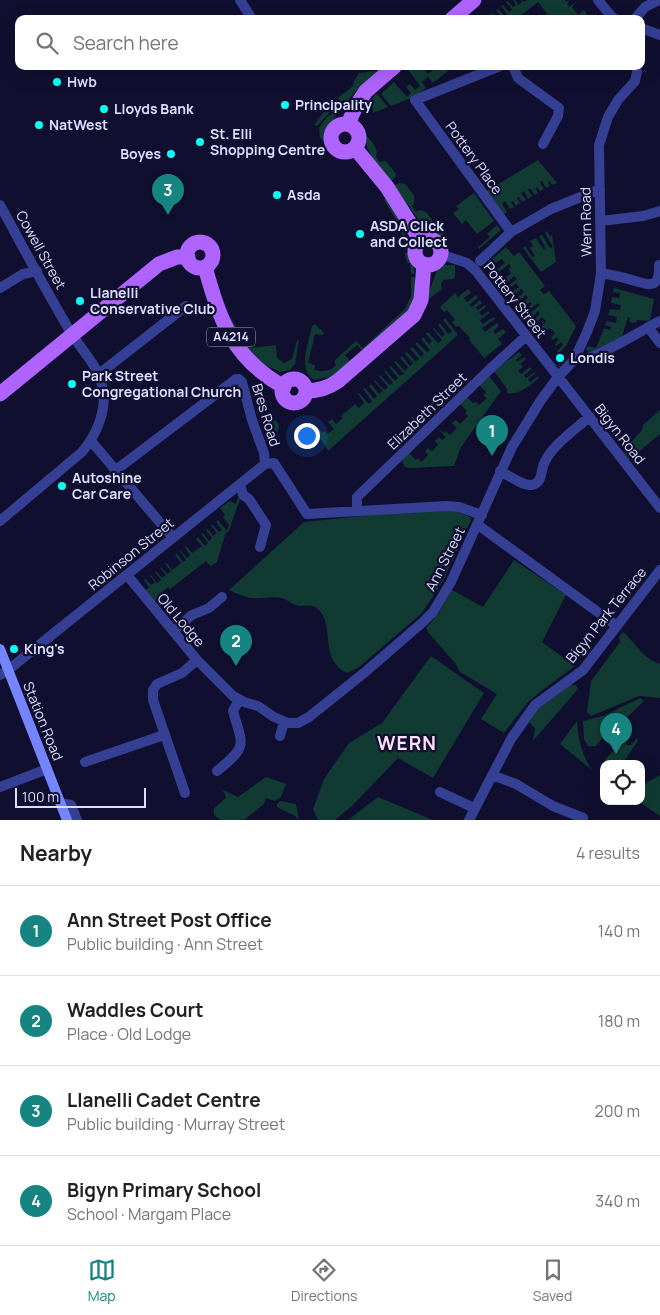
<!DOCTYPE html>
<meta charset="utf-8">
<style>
:root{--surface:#fff;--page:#f2f2f2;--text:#202124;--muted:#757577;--line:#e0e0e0;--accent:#168582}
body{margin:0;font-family:Manrope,sans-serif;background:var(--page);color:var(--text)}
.controls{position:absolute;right:15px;bottom:15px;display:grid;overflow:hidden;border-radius:10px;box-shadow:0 5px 20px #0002}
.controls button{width:45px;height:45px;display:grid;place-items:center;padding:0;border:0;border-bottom:1px solid var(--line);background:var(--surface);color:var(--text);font:25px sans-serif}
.scale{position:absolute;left:15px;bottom:12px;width:131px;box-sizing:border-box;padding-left:5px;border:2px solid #dddeff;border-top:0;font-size:14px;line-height:18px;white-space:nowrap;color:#dddeff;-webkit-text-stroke:4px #100f2f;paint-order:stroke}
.you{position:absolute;left:306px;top:435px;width:18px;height:18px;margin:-12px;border:4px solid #fff;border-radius:50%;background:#1a73e8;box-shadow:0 0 0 8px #1a73e833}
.badge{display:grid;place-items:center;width:32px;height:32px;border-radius:50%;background:var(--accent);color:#fff;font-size:16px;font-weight:700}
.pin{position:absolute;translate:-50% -41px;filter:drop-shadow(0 1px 2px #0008)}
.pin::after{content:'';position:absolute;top:26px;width:18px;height:15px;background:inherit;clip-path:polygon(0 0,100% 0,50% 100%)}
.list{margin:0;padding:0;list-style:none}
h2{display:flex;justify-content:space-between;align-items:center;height:65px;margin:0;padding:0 20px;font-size:21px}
h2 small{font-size:16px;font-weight:400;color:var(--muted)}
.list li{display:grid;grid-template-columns:32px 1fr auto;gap:15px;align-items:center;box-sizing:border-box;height:90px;padding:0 20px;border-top:1px solid var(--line)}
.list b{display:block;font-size:19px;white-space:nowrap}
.list p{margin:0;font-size:16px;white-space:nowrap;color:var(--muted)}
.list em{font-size:16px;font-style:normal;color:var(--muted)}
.icon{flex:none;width:28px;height:28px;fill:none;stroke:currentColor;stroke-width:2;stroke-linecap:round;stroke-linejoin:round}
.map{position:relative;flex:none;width:660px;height:820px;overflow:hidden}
.search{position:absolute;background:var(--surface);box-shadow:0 5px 20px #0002;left:15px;right:15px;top:15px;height:55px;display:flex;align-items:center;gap:12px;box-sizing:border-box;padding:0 18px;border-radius:10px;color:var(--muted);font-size:19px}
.sheet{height:425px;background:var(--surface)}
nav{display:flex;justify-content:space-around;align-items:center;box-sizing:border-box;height:70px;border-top:1px solid var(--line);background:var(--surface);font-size:14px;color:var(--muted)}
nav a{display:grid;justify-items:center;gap:2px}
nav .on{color:var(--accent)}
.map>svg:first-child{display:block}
</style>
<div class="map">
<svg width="660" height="820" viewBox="0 0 660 820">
<rect width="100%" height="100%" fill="#100f2f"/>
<path fill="#113a33" d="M513,0H515L519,5L522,2L521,0L525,2L527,0H565L566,2L570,0L567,4L569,7L577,1L572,7L578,15L584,10L590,18L551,19L538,2L516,19H493L490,15L492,13L497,18L500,15L496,10L498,9L505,16L507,14L501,6L503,5L509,12L512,9L506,2L508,1L513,7L516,5Z
M414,66H421L428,74L432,71L429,66L435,68L437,66H454L433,83L428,77L422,82L426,88L414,97L391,106L381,94L394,82L407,97L411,93L406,87L410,84L415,90L420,86L409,71Z
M375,71L379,74L355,92L329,125L326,131L325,143L320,137L319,128L327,117L337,110L339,97L353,86L354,81L359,73Z
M377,94L388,107L373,113L372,103L374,95Z
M335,97L333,109L317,126L314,125Z
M366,135C372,142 379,148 376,157L380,162L386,161L396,174L395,178L390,182C378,167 368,155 364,136Z
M538,160L557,183L552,185L549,181L548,182L550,186L546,188L542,181L540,182L544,189L540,191L537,187L536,189L538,193L535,195L530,188L528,190L532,196L528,199L524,191L521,193L526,200L522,202L519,197L517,198L520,203L516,206L513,201L511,202L514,207L510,209L505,201L502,204L507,212L504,214L487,191Z
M399,183L405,184C411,191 419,198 412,206L416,212L420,210L426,212L448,241L447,243L426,229L394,187Z
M474,193L494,221L477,234L466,220L462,224L453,213L459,209L456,206Z
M388,197L404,228L415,273L411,274L410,263H407L405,253L408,252L399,225L384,200Z
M497,225L501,230L479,249L478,247L490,237L487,234Z
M547,231L550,236L552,235L556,262L541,272L523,248L525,246L532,257L535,256L530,248L533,246L530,241L536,238L544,250L546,249L539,236L542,235L550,248L553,247L545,233Z
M506,247L514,256L519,252L545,286L540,290L544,294L549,291L576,326L566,346L559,353L557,351L563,345L561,342L556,346L555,344L559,339L556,337L553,340L551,338L555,333L550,328L545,333L541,328L546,321L542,317L536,323L533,320L540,314L538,311L532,317L529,314L540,305L538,303L528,311L526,309L532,304L530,302L524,307L522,303L528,298L526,295L520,300L518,297L524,292L521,289L513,296L511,293L519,287L516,283L509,289L507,287L517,279L514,276L508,282L505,278L511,273L509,269L511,267L509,264L499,272L497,269L505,263L502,259L492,265L489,262Z
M442,265H455V277L453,279L443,280L441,284L442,289L425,302L438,268Z
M411,277H415V297L409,310L363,351L357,345L345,355L350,361L333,376L314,380C297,369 309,342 312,326L315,324L324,333L322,335L315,334L308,363L315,365L314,370C324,372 329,372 336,365L334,361L356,341L363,348L405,309L411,296Z
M614,288L654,299L650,321L637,320L636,323L629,322L630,318L628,317L622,337L589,352L586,349L587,346L596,348L604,328L610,330L611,327L605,325L607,321L616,323L617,317L608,315L610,309L620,310L621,305L611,303L612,297L619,298L620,293L613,292Z
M468,289L471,293L464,298L467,302L476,295L478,297L469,305L472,307L480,300L482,303L476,307L478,310L485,305L486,307L479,312L482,316L488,311L490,313L480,320L483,324L493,317L495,319L482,328L485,332L497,323L499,326L493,331L495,334L503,329L506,332L498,339L502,344L484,358L469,340L470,338L459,326L456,327L452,322L455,320L447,310L444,312L440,307L455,293L458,297Z
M229,315L248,346L251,348L276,345L277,358L284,363L292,359L297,340H299L295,364L290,370L280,372L256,361L234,335Z
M445,318L458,335L328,451L317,433L320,430L322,433L325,431L327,434L334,429L328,422L332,419L336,424L343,418L341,416L355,404L359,408L364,403L358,394L359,393L369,404L372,401L363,389L365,388L374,399L377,396L369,386L371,384L379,394L383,391L374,381L375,380L384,390L388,387L379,376L380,375L390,385L393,383L384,371L385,370L395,381L398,378L389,367L391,366L400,376L404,374L394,362L396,361L405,371L408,367L400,358L402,356L410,366L413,363L405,354L407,352L416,362L419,359L410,349L413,347L421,357L424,354L415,344L417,342L427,352L430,350L421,339L423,337L429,344L432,341L426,334L428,332L438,343L442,340L433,329L434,328L442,337L445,334L438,325L440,323L448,334L452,331L443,320Z
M519,352L522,355L516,360L517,362L524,357L526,359L520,364L523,367L518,371L521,374L530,367L532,369L524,375L526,378L535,372L536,373L528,379L530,382L538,376L539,378C531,385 518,396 507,393V389L494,371Z
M489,376L501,391L461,447L454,466L410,468L405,467L402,461L409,453L416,460L418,458L421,462L428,455L425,451L428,448L432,451L438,445L435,441L439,437L442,440L446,437L436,427L444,433L446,431L450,435L457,428L452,423L456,420L460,424L468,416L465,413L467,411L460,404L467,397L473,403L476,402L479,405L487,398L483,395L486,392L479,385Z
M660,410V434L629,460L623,451L642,430L643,425Z
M263 427a8 8 0 1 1 16 0a8 8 0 1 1-16 0Z
M238,497L240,499L228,533L226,532L217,562L211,566L206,561L170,589L168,587L158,595L160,597L154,602L145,591L149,587L144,580L146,579L151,585L155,582L150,576L151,575L157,583L161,580L155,572L156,571L162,578L166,575L160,568L161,567L167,574L171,571L165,564L167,563L172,570L181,563L175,555L177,554L183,562L186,560L180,551H181L187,558L190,555L185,548L186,546L192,553L202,546L196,539L198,537L205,546L208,543L201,534L203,533L209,541L212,538L206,530L208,529L213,536L217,533L211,526L213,525L219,532L222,530L216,522L218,520L227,531L229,525L223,517L225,515L220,508L230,501L236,504Z
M444,510L455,511L470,517L471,520L443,581L422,613L358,668L347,673C318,659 336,626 318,609C311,603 303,608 296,605C291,604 287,599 282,598C272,596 261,599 251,598C244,597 236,593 229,590L304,522L380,514Z
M514,560L566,595L542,642L575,666L545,688L528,702L504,733L481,719L497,694L460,672L455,663L427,631V627L438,614L452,590L483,607Z
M623,632C636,643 642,658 660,664V698L639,696L591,716L587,712L591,681L620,642L619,637Z
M431,656L484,693L433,778L398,758L352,806L335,820H318L313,809L324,779L349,743L382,723Z
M570,685H576L578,689L533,741L535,728L529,722L538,709Z
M640,698L644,701L617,727L614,724L596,746H588L584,739L583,721L603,716Z
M577,721C578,739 582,755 592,770L560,744Z
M637,738L638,741L622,764H604V774C600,761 609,756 616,748L615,746L617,744L625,741L627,745H631Z
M660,775V816L638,801H641V786Z
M266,777L286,784L281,797L275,801L266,798L264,804L244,820H221L214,815V808L226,798L223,790L238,797Z
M378,797L433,820H348Z
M280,801L296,804L299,820L295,816L277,807V804Z"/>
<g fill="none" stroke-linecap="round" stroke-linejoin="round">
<path stroke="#353f93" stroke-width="10" d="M240,0L252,19
M598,0L611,16L615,19
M635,19L645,7L659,0
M641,28L660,35
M500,66L415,100L511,232
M513,66L518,78L559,108L558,116L543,144
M0,205C24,249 47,293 73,336C83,351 98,367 102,385C108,409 97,434 82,452L0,521
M601,221L643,216L660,211
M440,254L467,263L476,271L660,508
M480,261L511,232L551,209L600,189
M601,273C610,275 619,276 628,279C646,283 660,293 659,265
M0,288L23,274L37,271
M648,327L660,343
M574,360C589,364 643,329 660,321
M99,374L186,306
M91,441L173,538
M116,470L236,379H239L242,382L252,420L264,453L265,464
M500,471C508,475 523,486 532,485C542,483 541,473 543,466C550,446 574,431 589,417
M240,484L243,495L249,499L266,525L260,547
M357,510V497L490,369L526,336
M478,525L617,626
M127,575L197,660L233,696L244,702L258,706L274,717L288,723H298L309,717L364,673L423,622L433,612L451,582L512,447L541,400L558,377L574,360L587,332L595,311L601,273L599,145L608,117L618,100L635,81L637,72L636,66
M173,631L192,615L209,608L222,597
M0,675L8,670L265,464L274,463L307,514L446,506L459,507L482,515
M280,736L284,722
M85,762L164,735
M217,771C248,746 243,746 233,711L239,700
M492,775L516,784L553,806L583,818
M0,787L47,769
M440,792L474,808
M185,793L153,700V690L157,684L182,673L197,660
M61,803L71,805L77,820
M469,820L511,739L535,705L583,670L660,570"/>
<path stroke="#7485ff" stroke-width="10" d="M0,649L67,820"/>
<path stroke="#af64ff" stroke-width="15" d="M452,19L474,0
M348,124L356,106L366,91L395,66
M331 138a14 14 0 1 1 28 0a14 14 0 1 1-28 0Z
M355,148L387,187L421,241
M415 252a13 13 0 1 1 26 0a13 13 0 1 1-26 0Z
M187 255a13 13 0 1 1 26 0a13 13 0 1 1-26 0Z
M205,267C220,320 232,358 284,387
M282 391a12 12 0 1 1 24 0a12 12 0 1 1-24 0Z
M306,391C318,391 328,388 338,381L414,315L421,300L424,264
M0,394L159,264L177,257H188"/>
</g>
<g fill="#09fff5" stroke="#100f2f" stroke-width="2">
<circle cx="57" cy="82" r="5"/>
<circle cx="285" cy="105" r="5"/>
<circle cx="104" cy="109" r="5"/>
<circle cx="39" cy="125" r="5"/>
<circle cx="200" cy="142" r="5"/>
<circle cx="171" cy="154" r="5"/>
<circle cx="277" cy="195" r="5"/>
<circle cx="360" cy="234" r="5"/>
<circle cx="80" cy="301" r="5"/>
<circle cx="560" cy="358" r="5"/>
<circle cx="72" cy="384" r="5"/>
<circle cx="62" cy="486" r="5"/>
<circle cx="14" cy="649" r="5"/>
</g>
<g text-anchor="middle" stroke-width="4.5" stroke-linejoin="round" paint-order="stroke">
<rect fill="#100f2f" stroke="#a0a0c1" stroke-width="1" x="207" y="327.5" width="48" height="19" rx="4"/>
<g font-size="12" font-weight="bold" fill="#dddeff">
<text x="231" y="341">A4214</text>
</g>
<g font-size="14" font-weight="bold" fill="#dddeff" stroke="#100f2f" text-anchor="start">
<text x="67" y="87">Hwb</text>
<text x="295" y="110">Principality</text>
<text x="114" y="114">Lloyds Bank</text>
<text x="49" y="130">NatWest</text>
<text x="210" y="139">St. Elli<tspan x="210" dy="16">Shopping Centre</tspan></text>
<text x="161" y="159" text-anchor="end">Boyes</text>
<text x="287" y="200">Asda</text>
<text x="370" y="231">ASDA Click<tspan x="370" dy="16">and Collect</tspan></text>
<text x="90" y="298">Llanelli<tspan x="90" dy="16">Conservative Club</tspan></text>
<text x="570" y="363">Londis</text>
<text x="82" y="381">Park Street<tspan x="82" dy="16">Congregational Church</tspan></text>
<text x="72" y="483">Autoshine<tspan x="72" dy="16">Car Care</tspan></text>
<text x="24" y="654">King's</text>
</g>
<g font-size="14" fill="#dddeff" stroke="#100f2f">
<text transform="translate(474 158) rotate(54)" y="5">Pottery Place</text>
<text transform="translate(586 222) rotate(-91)" y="5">Wern Road</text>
<text transform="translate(41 250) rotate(61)" y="5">Cowell Street</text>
<text transform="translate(515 300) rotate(52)" y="5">Pottery Street</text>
<text transform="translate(427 411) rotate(-44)" y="5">Elizabeth Street</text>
<text transform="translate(266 415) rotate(73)" y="5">Bres Road</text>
<text transform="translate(620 434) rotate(52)" y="5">Bigyn Road</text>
<text transform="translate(131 554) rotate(-39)" y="5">Robinson Street</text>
<text transform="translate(445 559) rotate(-63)" y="5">Ann Street</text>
<text transform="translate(606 615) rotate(-51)" y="5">Bigyn Park Terrace</text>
<text transform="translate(181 620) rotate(50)" y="5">Old Lodge</text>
<text transform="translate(43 721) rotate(68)" y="5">Station Road</text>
</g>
<g font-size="19" font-weight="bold" letter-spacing="1" fill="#ffdff8" stroke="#100f2f">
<text x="407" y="750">WERN</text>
</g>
</g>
</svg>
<div class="controls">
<button><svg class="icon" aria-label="locate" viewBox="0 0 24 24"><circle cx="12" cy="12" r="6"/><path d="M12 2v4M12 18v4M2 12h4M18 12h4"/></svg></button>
</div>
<div class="scale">100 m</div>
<div class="you"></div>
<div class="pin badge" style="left:492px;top:456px">1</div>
<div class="pin badge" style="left:236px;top:666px">2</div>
<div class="pin badge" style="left:168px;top:215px">3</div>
<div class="pin badge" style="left:616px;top:754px">4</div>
<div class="search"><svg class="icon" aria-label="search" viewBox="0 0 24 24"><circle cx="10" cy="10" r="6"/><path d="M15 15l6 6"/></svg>Search here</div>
</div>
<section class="sheet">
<h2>Nearby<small>4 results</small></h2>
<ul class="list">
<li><span class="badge">1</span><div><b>Ann Street Post Office</b><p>Public building · Ann Street</p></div><em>140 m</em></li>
<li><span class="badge">2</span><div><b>Waddles Court</b><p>Place · Old Lodge</p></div><em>180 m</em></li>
<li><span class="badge">3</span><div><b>Llanelli Cadet Centre</b><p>Public building · Murray Street</p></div><em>200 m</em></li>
<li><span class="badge">4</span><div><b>Bigyn Primary School</b><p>School · Margam Place</p></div><em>340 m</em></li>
</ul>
</section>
<nav>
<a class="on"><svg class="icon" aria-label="map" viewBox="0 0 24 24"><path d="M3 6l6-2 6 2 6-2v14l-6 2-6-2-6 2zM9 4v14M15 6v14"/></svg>Map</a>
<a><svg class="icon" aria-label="directions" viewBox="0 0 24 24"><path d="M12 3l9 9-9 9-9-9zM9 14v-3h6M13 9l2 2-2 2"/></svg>Directions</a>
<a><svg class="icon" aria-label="saved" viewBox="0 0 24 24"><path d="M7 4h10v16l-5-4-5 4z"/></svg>Saved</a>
</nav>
